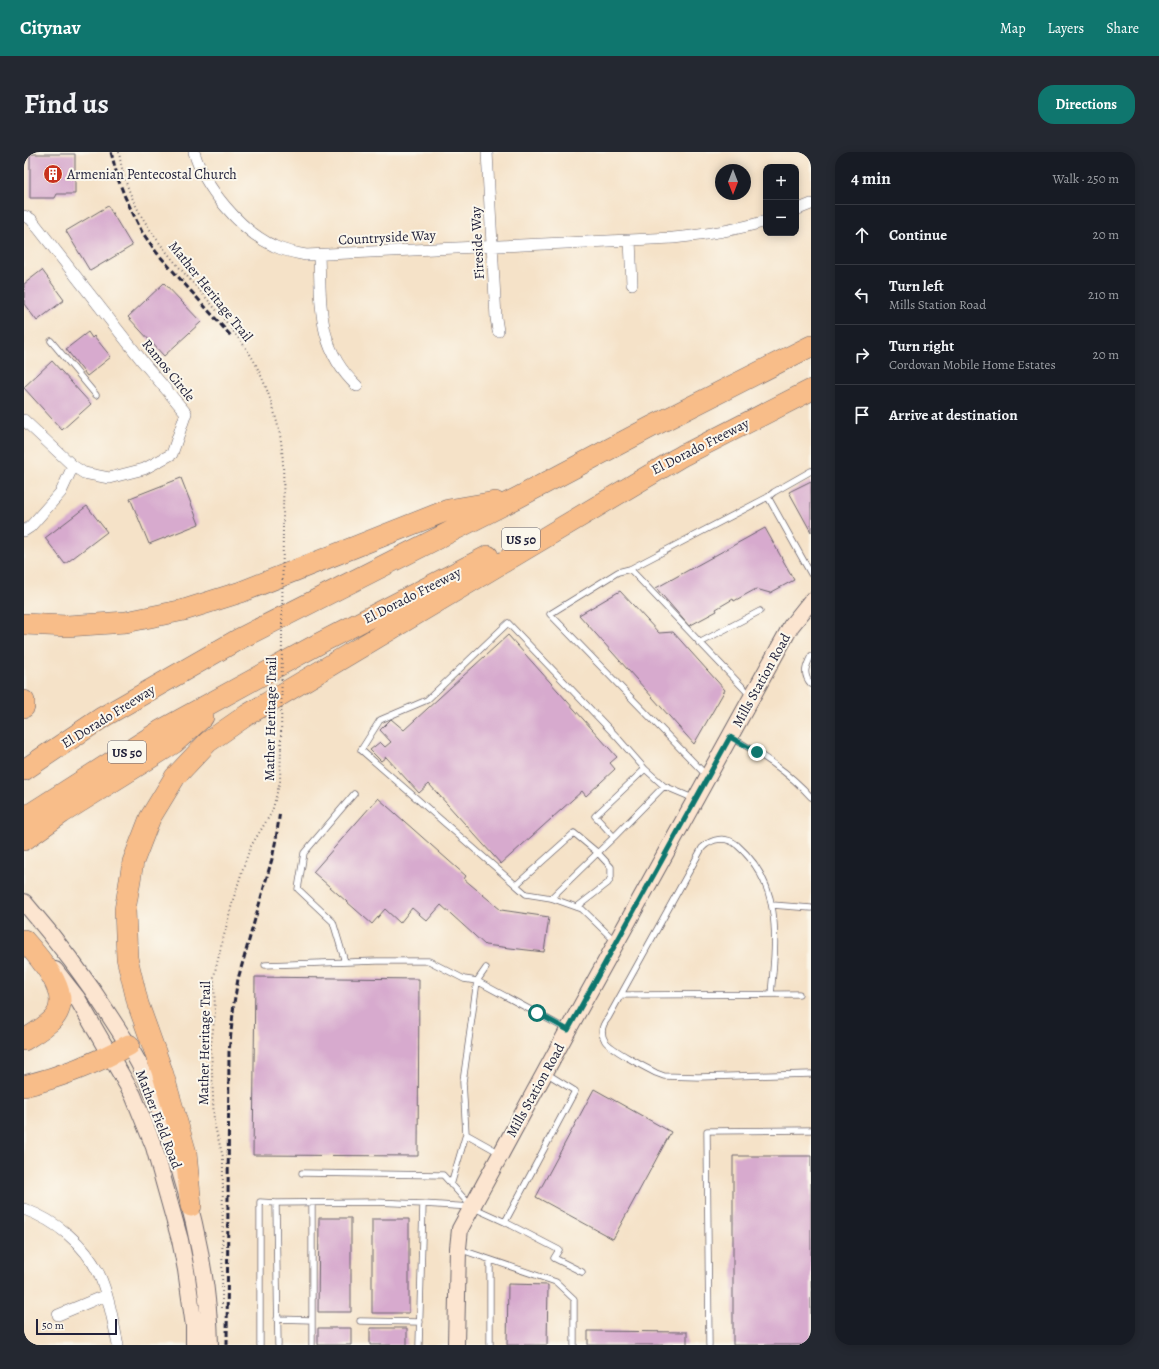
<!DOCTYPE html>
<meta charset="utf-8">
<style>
:root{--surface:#171b24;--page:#242831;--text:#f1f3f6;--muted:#9ea1a6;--line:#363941;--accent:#0f766e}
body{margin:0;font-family:Alegreya,serif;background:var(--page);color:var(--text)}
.controls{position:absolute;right:12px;top:12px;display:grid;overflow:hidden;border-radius:8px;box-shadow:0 2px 10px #0003}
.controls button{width:36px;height:36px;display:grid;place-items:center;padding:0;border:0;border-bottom:1px solid var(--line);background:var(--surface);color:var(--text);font:20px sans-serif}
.compass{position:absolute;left:691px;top:12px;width:36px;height:36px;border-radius:50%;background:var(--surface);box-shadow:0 2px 10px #0003;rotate:180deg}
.scale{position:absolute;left:12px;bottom:10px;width:81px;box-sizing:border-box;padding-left:4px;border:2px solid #22223b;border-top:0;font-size:11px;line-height:14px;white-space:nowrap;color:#22223b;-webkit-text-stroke:3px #fbf7ec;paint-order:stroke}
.stop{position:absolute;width:12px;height:12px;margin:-9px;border:3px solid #0f766e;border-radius:50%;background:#fff}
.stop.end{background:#0f766e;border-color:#fff;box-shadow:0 1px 4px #0008}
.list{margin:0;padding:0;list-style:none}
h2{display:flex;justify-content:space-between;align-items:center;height:52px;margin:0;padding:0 16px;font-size:17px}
h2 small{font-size:13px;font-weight:400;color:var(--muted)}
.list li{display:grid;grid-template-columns:26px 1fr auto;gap:12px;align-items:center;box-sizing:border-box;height:60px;padding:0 16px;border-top:1px solid var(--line)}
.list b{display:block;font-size:15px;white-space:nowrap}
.list p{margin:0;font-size:13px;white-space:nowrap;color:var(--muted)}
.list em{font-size:13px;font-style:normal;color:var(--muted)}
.icon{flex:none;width:22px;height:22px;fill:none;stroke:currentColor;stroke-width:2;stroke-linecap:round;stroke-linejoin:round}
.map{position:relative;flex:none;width:787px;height:1193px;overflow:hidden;border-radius:16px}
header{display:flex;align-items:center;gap:24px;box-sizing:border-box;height:56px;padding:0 20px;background:var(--accent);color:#fff}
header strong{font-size:19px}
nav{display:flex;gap:22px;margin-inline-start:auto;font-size:14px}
.intro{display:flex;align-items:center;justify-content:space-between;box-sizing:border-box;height:96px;padding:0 24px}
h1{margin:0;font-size:28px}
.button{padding:10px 18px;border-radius:16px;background:var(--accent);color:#fff;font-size:14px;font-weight:700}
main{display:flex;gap:24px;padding:0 24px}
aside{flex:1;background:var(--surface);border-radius:16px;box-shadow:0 2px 10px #0003}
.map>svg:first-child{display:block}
</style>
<header>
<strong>Citynav</strong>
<nav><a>Map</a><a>Layers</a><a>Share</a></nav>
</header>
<div class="intro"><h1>Find us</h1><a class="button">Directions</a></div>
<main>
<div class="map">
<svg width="787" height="1193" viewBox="0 0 787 1193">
<rect width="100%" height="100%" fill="#fbf7ec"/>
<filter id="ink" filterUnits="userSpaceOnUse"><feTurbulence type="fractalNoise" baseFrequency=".025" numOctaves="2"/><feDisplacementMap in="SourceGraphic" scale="8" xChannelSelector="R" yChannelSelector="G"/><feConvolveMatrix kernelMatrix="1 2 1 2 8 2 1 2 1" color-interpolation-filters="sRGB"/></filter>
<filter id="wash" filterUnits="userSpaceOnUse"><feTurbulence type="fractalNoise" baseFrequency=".012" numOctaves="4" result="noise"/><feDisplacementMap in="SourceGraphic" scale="16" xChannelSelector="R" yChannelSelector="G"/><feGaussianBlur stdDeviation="0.9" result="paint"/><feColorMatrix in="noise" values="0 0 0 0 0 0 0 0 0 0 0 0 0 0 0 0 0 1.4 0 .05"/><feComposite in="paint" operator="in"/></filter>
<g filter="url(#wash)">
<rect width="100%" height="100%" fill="#f5e2c8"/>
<g id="blocks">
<path fill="#d7aace" d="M6,2H51V42H33L31,46H6Z
M84,54L108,94L66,119L42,79Z
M18,118L40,148L13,169L0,152V132Z
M140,131L177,170L140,204L104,165Z
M64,180L68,186L70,184L87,205L63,224L42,197Z
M28,209L67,252L38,278L0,236V235Z
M157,326L175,372L125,392L106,346Z
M787,329V380L765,340Z
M63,354L83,380L41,412L21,386Z
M741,376L770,428L746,441L732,437L710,449L709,447L692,457L693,459L665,474L632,436Z
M596,439L635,481L649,480L701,538L670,592L555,463Z
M484,483L593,605L586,611L591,617L562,644L558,639L477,712L405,632L395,641L362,605L357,609L346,598L356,590L361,595L367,590L356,578L367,567L380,578Z
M354,646L442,724L440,727L477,758L525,765L520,800L461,793L417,753L403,769L388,756L376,771L361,757L348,772L289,720Z
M231,825L395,827L394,1004L229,1003Z
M570,937L647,980L589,1087L512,1045Z
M709,1004H787V1193H709Z
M295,1066H327V1160H294Z
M348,1067H385V1161H348Z
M484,1132L524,1133L523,1193H483Z
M294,1176H327V1193H294Z
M346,1176H383V1193H346Z
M564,1179L663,1180V1193H564Z"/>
</g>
</g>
<g filter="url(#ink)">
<use href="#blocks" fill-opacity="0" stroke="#6c656c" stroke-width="1"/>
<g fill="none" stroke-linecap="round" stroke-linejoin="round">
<g stroke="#6c656c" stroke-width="7">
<path id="lane" d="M27,189L72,243
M744,345L787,422
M606,417L727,544
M675,491L736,459
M787,504C782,514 778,522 787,532
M707,585C736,602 764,619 787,645
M682,623L526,462L594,420L606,417L744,345L750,340L787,319
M590,685L571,664L621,617
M492,733L550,681L574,701L587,715V725L584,731L553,755
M527,746L590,685L640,634
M748,753L787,756
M591,789L558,757L527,746L502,742L337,598L356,568L403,548L484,471L592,584L621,617L640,634L671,647
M321,810L309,770L274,737L280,701L330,642
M241,813L353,809H405L440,827L453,829L544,878
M747,842C752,788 759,733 713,693C702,684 688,686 678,696L584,866C578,873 576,881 581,889C586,897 622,916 632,921L640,924L674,925L787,922
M597,843L775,842
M442,982L476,1001
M278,1021L419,1023L446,1053
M427,1033L442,982L439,930L453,829L462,816
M252,1051L254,1193
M481,1070L551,939L522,921
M435,1097L532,1130L550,1147V1193
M466,1108V1193
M253,1167L288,1168V1051
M288,1168V1193
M336,1169L396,1170
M236,1193V1050L252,1051L350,1050L399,1052L448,1055L481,1070L535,1098L530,1106L558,1120
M395,1193L399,1052
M685,1193L683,979L787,978"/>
</g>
<g stroke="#6c656c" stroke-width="12">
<path id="street" d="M170,0C180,35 217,79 250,94C260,99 271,101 282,103L649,86C680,83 712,78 742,69
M463,0L472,166L474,179
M772,58L787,52
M0,64L7,67L119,210L162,261L148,302L120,317L85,326L60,321L49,314L0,268
M606,88L608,132
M295,103C297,153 293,197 333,234
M0,379L6,375L37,340L49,314
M0,1057C32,1069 60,1091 75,1122C85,1144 89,1170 94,1193
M34,1163L82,1143"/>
</g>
<g stroke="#6c656c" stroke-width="18">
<path id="secondary" d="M0,750C32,787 61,825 87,866C102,889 117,912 127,937C138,961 146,987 154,1012C172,1071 185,1131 186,1193
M31,818L53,846L109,943L130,995L156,1088L162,1118L170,1174V1193
M432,1193L434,1096L436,1077L544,878L767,474L787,449"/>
</g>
<g stroke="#6c656c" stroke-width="22">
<path id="highway" d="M650,308L787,238
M0,472L43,474L102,470L160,458L217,440L424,358L471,350
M0,549V555
M0,618L79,565L215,487L493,346L627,275L787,194
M0,666L136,579L296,491L464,404
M0,688L38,661L150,591L179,565
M0,788C15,806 50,842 30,866C22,875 10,882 0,888
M0,934C37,925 72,911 105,893
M167,1054L162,1001L138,919L114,852L103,806L101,758L109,710L126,666L151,625L184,590L223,563L661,302"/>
</g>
<path stroke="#6c656c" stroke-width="2" stroke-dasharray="1 3" stroke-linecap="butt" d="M95,0C105,76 166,121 209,179C218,191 228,203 234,217C244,238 251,260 256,283C261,312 259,343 259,373
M198,1156L199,1005L190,971L187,893L191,862L190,825L192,815L209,748L221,710L227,694L248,660L256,629L257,596"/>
<use href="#lane" stroke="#fff" stroke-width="5.5"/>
<use href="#street" stroke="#fff" stroke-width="11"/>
<use href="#secondary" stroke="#fce5d0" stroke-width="16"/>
<use href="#highway" stroke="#f8bd89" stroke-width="21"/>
<path stroke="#22223b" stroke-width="3" stroke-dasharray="6 3" stroke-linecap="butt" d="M87,0L94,27L101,45L118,80L133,101L207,184
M203,1193L205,900L210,851L214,827L248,707L252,687L256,659"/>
<path stroke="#6c656c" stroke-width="2" stroke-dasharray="1 3" stroke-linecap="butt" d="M257,596L259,373"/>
</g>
</g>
<g fill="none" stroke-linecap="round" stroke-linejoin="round" filter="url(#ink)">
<path stroke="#0f766e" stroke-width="5" d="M513,861L544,878L706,585L733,600"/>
</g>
<defs>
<g id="building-disc" transform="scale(1)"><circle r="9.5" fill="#c8321e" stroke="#fbf7ec"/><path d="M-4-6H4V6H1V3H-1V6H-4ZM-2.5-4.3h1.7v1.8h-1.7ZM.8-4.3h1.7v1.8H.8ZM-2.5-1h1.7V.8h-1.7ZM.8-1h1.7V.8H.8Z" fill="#fff"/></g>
</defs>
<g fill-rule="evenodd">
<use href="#building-disc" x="29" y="22"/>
</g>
<g text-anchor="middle" stroke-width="4" stroke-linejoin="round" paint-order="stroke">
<g fill="#fbf7ec" stroke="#636270" stroke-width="1">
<rect x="478" y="376" width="38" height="22" rx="3"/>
<rect x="84" y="589" width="38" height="22" rx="3"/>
</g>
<g font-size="13" font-weight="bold" fill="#22223b">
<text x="497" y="392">US 50</text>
<text x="103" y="605">US 50</text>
</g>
<g font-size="14" fill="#22223b" stroke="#fbf7ec" text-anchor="start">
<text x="43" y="27">Armenian Pentecostal Church</text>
</g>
<g font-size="14" fill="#22223b" stroke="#fbf7ec">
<text transform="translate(363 85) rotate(-3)" y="5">Countryside Way</text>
<text transform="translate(453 91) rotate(-93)" y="5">Fireside Way</text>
<text transform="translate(187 139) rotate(51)" y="5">Mather Heritage Trail</text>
<text transform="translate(145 218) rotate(51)" y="5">Ramos Circle</text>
<text transform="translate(676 294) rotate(-27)" y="5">El Dorado Freeway</text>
<text transform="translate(388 443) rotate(-27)" y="5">El Dorado Freeway</text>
<text transform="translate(737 528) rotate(-61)" y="5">Mills Station Road</text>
<text transform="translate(84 564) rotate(-32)" y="5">El Dorado Freeway</text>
<text transform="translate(246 567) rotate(-89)" y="5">Mather Heritage Trail</text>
<text transform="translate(180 891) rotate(-89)" y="5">Mather Heritage Trail</text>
<text transform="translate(511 938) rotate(-61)" y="5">Mills Station Road</text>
<text transform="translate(135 967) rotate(69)" y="5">Mather Field Road</text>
</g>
</g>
</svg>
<div class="controls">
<button>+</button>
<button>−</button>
</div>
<svg class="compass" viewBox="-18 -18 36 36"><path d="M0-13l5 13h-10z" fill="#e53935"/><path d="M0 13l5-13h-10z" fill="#9ea1a6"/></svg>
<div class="scale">50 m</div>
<div class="stop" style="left:513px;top:861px"></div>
<div class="stop end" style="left:733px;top:600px"></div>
</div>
<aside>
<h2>4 min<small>Walk · 250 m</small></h2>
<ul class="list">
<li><svg class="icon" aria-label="ahead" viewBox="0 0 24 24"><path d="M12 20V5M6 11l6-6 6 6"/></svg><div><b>Continue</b></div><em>20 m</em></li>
<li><svg class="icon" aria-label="left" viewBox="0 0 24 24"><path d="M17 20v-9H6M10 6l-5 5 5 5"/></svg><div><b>Turn left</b><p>Mills Station Road</p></div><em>210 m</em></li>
<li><svg class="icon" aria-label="right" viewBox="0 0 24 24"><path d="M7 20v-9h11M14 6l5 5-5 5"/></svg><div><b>Turn right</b><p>Cordovan Mobile Home Estates</p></div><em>20 m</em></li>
<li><svg class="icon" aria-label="arrive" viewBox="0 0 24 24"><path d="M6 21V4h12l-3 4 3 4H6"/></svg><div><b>Arrive at destination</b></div></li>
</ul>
</aside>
</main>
